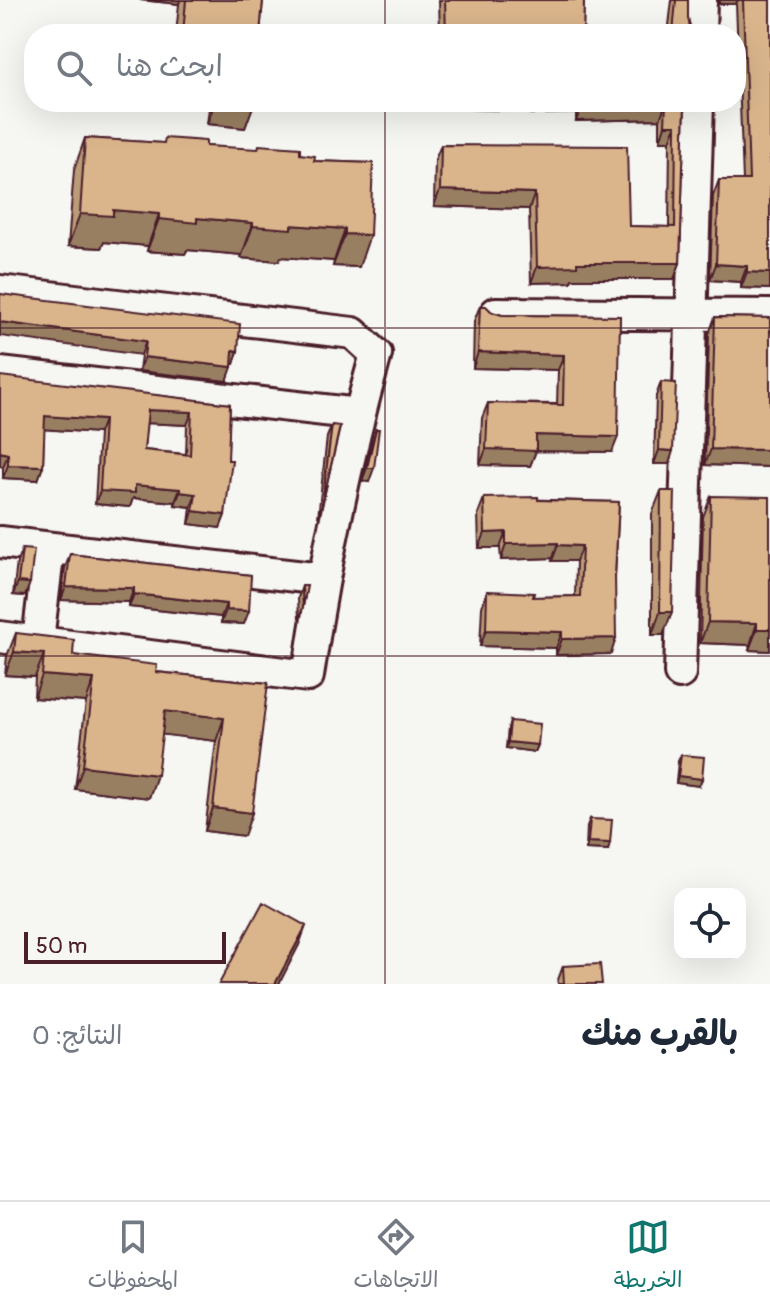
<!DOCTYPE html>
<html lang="ar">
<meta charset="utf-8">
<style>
:root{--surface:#fff;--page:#f2f2f3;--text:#1f2937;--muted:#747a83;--line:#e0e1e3;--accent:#0f766e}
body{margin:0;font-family:Pangolin,"Playpen Sans Arabic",sans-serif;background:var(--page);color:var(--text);direction:rtl}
.controls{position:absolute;right:24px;bottom:24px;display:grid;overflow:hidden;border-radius:16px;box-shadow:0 8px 32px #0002}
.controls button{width:72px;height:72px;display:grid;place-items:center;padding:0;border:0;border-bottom:2px solid var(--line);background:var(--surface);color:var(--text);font:40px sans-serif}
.scale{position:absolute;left:24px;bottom:20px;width:202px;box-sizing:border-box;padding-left:8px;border:4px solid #4a1f2b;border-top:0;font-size:22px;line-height:28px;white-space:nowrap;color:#4a1f2b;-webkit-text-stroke:6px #f6f6f2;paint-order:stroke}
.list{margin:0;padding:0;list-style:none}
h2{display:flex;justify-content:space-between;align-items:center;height:104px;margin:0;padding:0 32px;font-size:34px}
h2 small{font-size:26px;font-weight:400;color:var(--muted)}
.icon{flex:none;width:44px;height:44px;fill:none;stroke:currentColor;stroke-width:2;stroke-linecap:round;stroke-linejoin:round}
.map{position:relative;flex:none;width:770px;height:984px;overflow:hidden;direction:ltr}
.search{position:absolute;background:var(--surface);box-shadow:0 8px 32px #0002;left:24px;right:24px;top:24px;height:88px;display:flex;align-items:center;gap:20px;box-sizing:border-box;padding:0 28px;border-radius:32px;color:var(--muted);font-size:30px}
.sheet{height:216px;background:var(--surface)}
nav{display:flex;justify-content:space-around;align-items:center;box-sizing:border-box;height:112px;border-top:2px solid var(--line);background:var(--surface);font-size:22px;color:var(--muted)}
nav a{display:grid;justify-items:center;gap:4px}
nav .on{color:var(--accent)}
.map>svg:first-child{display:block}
</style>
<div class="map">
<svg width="770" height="984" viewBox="0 0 770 984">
<rect width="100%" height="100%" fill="#f6f6f2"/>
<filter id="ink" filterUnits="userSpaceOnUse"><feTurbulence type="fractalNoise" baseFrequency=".0125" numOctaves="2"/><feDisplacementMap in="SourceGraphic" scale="16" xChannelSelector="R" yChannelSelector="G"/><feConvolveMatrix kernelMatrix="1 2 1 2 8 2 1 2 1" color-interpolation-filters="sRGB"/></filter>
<g filter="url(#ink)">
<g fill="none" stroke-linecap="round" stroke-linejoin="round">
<g stroke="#4a1f2b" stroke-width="36">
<path id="minor" d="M700,34L701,0
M0,291L353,333L376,354C346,460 324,567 308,676L0,637
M496,313L770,315
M0,373L359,414
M0,542L322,579
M38,640L49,548
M680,673L698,102"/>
</g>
<use href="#minor" stroke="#f6f6f2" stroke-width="30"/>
</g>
<path fill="#bb9c78" stroke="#4a1f2b" stroke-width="2" fill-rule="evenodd" d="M140,0H263L260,34H176L179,4Z
M439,0H584L583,34H440Z
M672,0H688V18L690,27L696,33L701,34H668Z
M718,0H770V289L741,288V282L710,280L713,196L719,180H743L736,4H719Z
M170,102H254L245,128L207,124L209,108L169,104Z
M437,102H685L680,263L674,279H572L571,282L531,283L529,209L434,206L435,160L441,145L629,226L669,227L670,141H660V119L576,121V113L531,114V111L437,108Z
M85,138L206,146L300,154L314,161L373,163L359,267L333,266L334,261L281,257L279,261L241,258L242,255L187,250L185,254L147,251L148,246L104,242L101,248L68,246L74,170Z
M0,294L238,351L234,364H232L227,381L139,371L141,355Z
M480,306L492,312L502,315L620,316L612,452L536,451L530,466L480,465L482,418L488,403L557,404L558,370L473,368L474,321Z
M715,317L770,318V467L705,465L709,334Z
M3,378L230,404L225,515L220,528L189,524L191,507L175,505V502L133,498L130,507L95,504L99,433L44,429L43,466L38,480L3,478ZM146,423L187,425L186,454L144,450Z
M661,382L669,464H654L656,396Z
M332,425L322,505L318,517L327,437Z
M376,429L369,482L362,481L372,442Z
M661,491L663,635H652V514Z
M711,496L770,651L749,650L750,645L700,643L703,517Z
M484,498L619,502L611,654L556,655V648L480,646L482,607L487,591L533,597L575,596L576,561H552L553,558L501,560L500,548H479L478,514Z
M22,549L25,596L13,595L17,562Z
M70,554L251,575L244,624L221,623V617L129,607V602L61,600L65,568Z
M302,586L303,607L299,619L298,598Z
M16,633L73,655L156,672L268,683L244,836L205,831L216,741L162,734L149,798L75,789L86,702L34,698L35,677L5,675L7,656Z
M510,721L538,745L535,752L506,748L508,728Z
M681,755L699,786L676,783L678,761Z
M590,819L608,850L586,849L587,826Z
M563,966L602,984H558V980Z"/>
<path fill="#997f62" stroke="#4a1f2b" stroke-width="2" d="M140,0H180L179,4Z
M720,0H738L736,4H719Z
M170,102H211L209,108L169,104Z
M215,102L254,104L245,128L207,124Z
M439,102H535L531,111L437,108Z
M536,102H580L576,113L531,114Z
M666,103L660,119L576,121L582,106Z
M665,125H676L670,141H660Z
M440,190L535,193L529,209L434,206Z
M113,210L159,214L148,246L104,242L101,248L68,246L80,214Z
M197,218L253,223L242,255L187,250L185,254L147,251L159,219Z
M291,225L345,229L334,261L281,257L279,261L241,258L253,226Z
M345,234L370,235L359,267L333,266Z
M577,263H680L674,279H572L571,282L531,283L537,267Z
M716,264L747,266L741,282L710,280Z
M747,272L770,273V289L741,288Z
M0,322L146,341L141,355L0,336Z
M233,350L238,351L234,364H228Z
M478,352L564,355L558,370L473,368Z
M144,357L232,367L227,381L139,371Z
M148,410L192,412L187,425L143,423Z
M45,416L104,420L99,433L40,429Z
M536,435L618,437L612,452L536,451L530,466L480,465L486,449Z
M711,449L770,450V467L705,465Z
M659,450L673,451L669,464H654Z
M0,452L8,454L3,467L0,466Z
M8,465L43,466L38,480L3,478Z
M367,468H374L369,482L362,481Z
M135,485L180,489L175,502L133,498L130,507L95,504L100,491Z
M180,492L196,494L191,507L175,505Z
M193,511L225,515L220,528L189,524Z
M506,532L500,548H479L485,533Z
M558,543L553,558L501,560L506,544Z
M558,545L582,546L576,561H552Z
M18,582L30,583L25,596L13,595Z
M66,587L134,588L129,602L61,600Z
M134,594L226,604L221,617L129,607Z
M226,610L249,611L244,624L221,623Z
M660,612H672L663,635H652Z
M708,622L757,623L750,645L700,643Z
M757,629H770V651L749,650Z
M486,630L562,632L556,648L480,646Z
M616,638L611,654L556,655L562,639Z
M14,652L44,654L35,677L5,675Z
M42,675L94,679L86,702L34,698Z
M165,711L224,718L216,741L157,734Z
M508,742L538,745L535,752L506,748Z
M83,766L157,775L149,798L75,789Z
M678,776L702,779L699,786L676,783Z
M213,808L252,813L244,836L205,831Z
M588,842L610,843L608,850L586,849Z
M306,926L299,945L279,984H275Z"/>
<path fill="#dab58c" stroke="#4a1f2b" stroke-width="2" fill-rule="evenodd" d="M186,0H263L260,34H183Z
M445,0H584L583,34H446Z
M676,0H688V18L690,27L696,33L701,34H673Z
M743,0H770V273L747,272V266L716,264L719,180H749Z
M582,102H685L680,263H577V266L537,267L535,193L440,190L441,145L627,146L629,226L675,227L676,125H665L666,103L582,106Z
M85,138L164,143L165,138L206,141V146L258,149L259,145L300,148V154L315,156L314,161L373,163L370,235L345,234V229L291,225V229L253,226V223L197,218V223L159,219V214L113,210V216L80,214Z
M0,294L240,324L238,351L233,350L232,367L144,357L146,341L0,322Z
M480,306H486L492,312L502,315L620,316L618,437L536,435V451L486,449L488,403L563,405L564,355L478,352Z
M715,317L770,318V450L711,449Z
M0,376L230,404L228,460H232L225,515L193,511L196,494L180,492V489L135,485V493L100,491L104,420L45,416L43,466L8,465V454L0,452ZM148,410L192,412L190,455L144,450Z
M661,382L676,383L673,451L659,450Z
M332,425L340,426L322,505Z
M376,429H379L374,468H367Z
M661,491H675L672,612H660Z
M711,496L770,497V629H757V623L708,622Z
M538,497V500L619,502L615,575L616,638L562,639V632L486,630L487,591L534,593L533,597L580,596L582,546L558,545V543L506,544V532L485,533L484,498Z
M22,549L34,550L30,583L18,582Z
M70,554L251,575L249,611L226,610V604L134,594V588L66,587Z
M302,586H307L303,607Z
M16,633L74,640L73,655L157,665L156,672L268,683L252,813L213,808L224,718L165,711L157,775L83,766L94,679L42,675L44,654L14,652Z
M510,721L540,724L538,745L508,742Z
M681,755L704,757L702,779L678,776Z
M590,819L612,820L610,843L588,842Z
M263,902L306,926L275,984H219Z
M600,964L602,984H564L563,966Z"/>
</g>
<path fill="none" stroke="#4a1f2b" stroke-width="2" stroke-opacity="0.55" d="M385,0V34M385,102V984M0,328H770M0,656H770"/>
</svg>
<div class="controls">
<button><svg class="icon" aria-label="locate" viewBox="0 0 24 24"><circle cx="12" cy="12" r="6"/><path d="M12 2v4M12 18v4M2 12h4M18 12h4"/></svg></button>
</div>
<div class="scale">50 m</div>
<div class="search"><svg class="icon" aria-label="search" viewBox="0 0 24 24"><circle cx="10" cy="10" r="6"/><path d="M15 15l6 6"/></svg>ابحث هنا</div>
</div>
<section class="sheet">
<h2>بالقرب منك<small>النتائج: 0</small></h2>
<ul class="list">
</ul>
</section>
<nav>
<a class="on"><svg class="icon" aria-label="map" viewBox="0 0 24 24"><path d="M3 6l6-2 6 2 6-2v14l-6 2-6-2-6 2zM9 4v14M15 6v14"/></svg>الخريطة</a>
<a><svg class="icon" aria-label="directions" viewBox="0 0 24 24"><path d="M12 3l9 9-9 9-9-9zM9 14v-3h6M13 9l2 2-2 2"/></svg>الاتجاهات</a>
<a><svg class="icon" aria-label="saved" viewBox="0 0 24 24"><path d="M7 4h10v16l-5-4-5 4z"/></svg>المحفوظات</a>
</nav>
